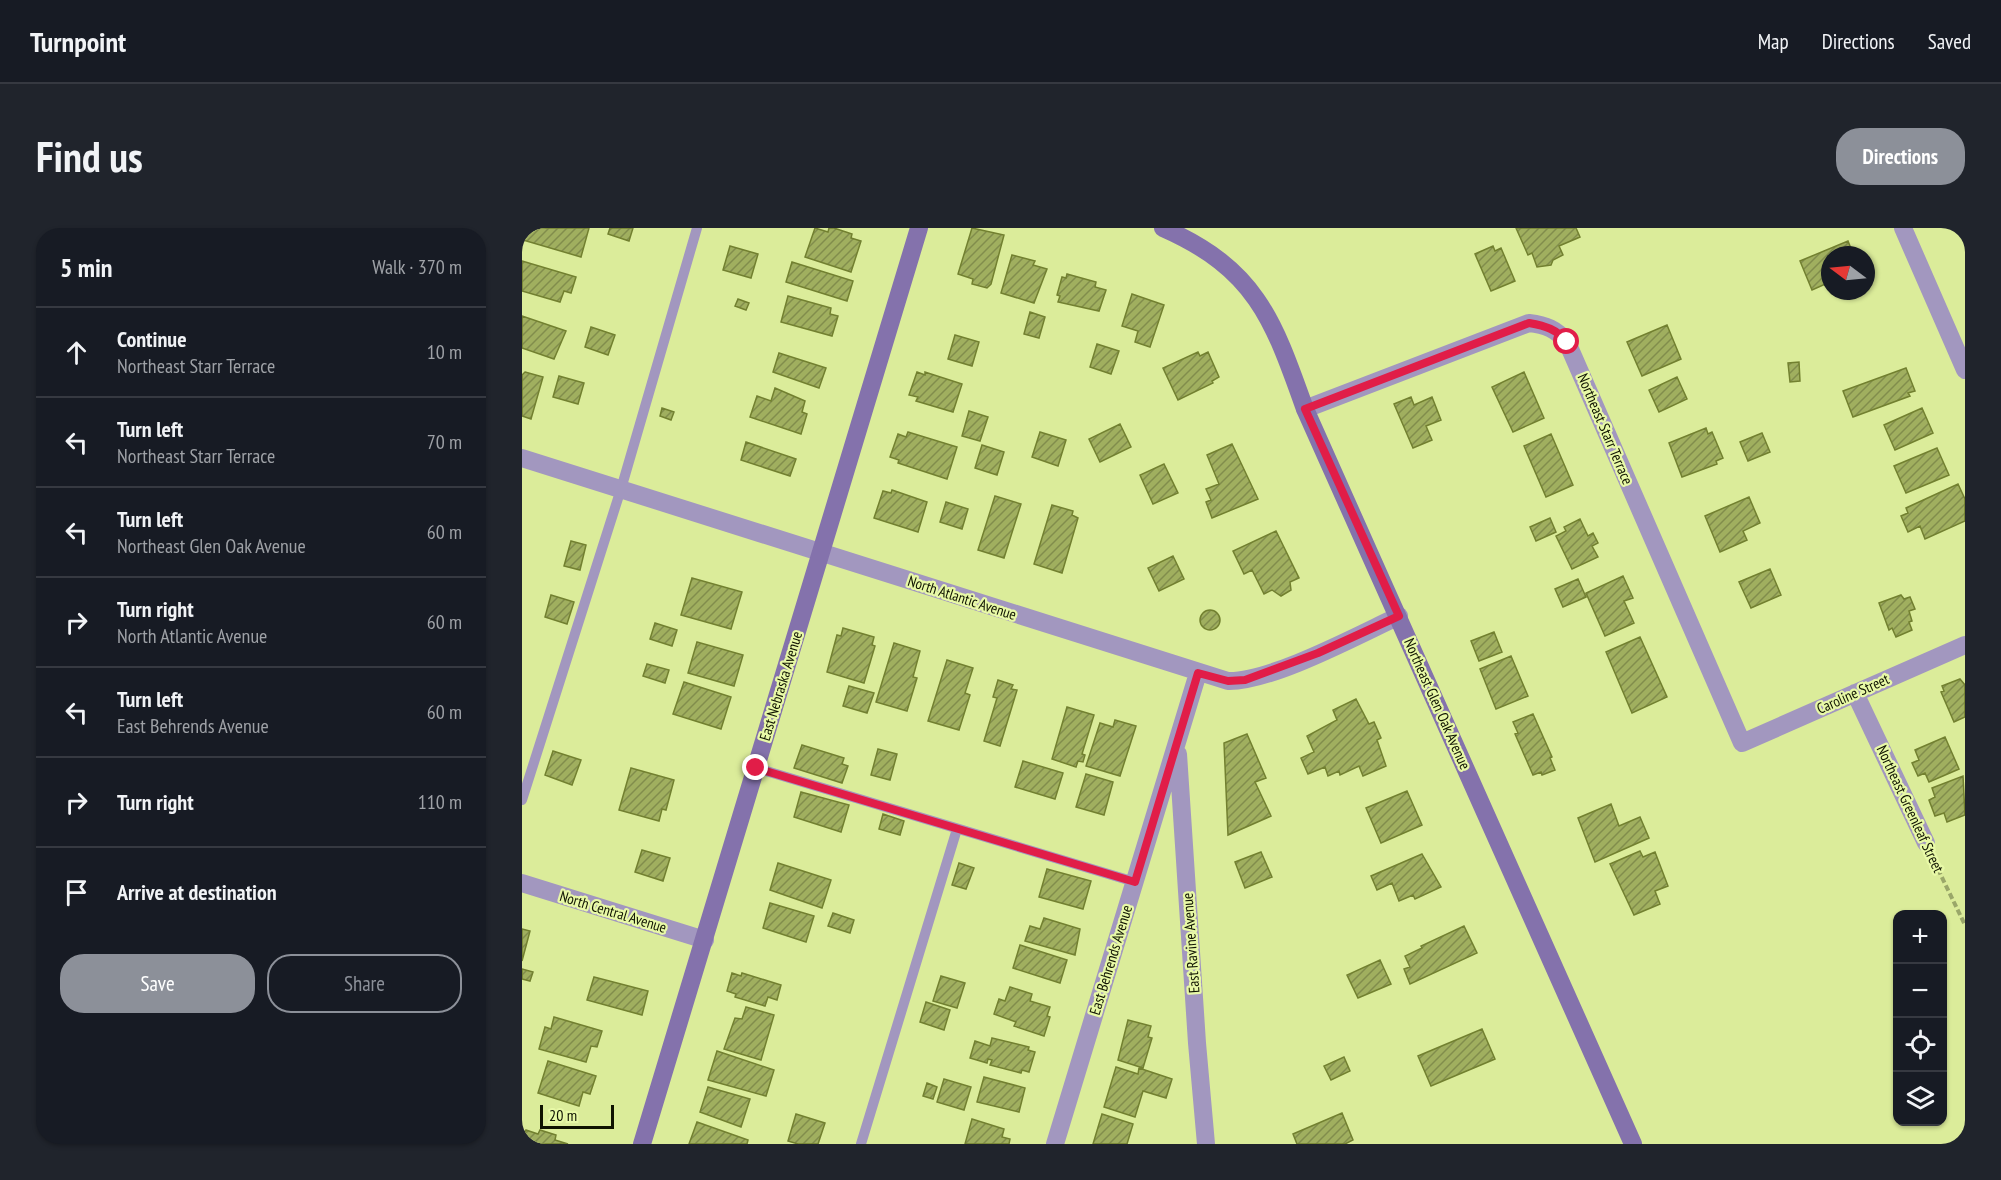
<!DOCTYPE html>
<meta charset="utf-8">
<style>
:root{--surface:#171b24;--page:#20242c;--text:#f1f3f6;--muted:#9ea1a6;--line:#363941;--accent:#8c9099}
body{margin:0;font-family:"PT Sans Narrow",sans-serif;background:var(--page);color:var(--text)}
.controls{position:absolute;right:18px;bottom:18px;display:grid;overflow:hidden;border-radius:12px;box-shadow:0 2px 4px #0004}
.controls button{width:54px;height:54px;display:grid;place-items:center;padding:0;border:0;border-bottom:2px solid var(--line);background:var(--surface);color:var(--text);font:30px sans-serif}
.compass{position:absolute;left:1299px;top:18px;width:54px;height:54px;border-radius:50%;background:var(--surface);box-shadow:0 2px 4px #0004;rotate:286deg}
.scale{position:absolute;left:18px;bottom:15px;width:74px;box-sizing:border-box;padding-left:6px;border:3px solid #0f1300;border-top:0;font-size:16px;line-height:21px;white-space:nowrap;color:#0f1300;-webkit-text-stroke:4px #e8f9a7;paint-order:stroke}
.stop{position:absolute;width:18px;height:18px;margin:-14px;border:4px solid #e11d48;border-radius:50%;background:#fff}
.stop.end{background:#e11d48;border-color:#fff;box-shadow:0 2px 6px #0008}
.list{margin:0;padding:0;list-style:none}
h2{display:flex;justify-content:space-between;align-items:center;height:78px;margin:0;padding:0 24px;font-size:26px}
h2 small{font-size:20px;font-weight:400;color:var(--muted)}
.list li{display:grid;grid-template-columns:39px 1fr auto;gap:18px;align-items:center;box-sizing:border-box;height:90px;padding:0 24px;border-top:2px solid var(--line)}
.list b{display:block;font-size:22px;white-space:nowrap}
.list p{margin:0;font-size:20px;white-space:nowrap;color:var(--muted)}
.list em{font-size:20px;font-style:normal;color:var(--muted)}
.actions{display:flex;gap:12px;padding:18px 24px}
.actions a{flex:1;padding:14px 0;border:2px solid var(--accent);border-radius:24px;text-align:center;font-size:21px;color:var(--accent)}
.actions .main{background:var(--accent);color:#fff}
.icon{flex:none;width:33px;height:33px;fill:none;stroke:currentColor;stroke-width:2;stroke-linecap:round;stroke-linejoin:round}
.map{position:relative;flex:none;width:1443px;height:916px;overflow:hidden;border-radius:24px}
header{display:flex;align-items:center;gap:36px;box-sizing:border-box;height:84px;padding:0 30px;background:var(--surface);border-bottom:2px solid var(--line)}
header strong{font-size:28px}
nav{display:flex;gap:33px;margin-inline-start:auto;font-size:21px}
.intro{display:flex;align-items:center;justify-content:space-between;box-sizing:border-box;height:144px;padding:0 36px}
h1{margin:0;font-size:42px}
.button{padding:15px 27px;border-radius:24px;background:var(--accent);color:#fff;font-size:21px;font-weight:700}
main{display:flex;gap:36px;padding:0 36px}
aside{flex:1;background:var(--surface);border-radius:24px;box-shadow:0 2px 4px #0004}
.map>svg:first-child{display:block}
</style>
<header>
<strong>Turnpoint</strong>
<nav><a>Map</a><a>Directions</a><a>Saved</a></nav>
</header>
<div class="intro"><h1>Find us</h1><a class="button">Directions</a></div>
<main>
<aside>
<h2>5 min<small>Walk · 370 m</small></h2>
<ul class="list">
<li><svg class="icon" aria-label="ahead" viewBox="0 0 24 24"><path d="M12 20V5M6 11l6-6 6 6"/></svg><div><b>Continue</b><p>Northeast Starr Terrace</p></div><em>10 m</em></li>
<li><svg class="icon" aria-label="left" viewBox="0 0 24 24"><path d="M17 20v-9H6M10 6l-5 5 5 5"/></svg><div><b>Turn left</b><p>Northeast Starr Terrace</p></div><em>70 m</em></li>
<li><svg class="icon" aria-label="left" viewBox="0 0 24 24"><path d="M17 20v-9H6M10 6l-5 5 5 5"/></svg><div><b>Turn left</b><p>Northeast Glen Oak Avenue</p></div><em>60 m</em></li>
<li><svg class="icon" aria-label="right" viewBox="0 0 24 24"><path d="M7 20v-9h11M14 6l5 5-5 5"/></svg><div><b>Turn right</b><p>North Atlantic Avenue</p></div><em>60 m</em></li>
<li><svg class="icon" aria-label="left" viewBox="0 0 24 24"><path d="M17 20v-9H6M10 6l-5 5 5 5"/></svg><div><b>Turn left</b><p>East Behrends Avenue</p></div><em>60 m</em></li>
<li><svg class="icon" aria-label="right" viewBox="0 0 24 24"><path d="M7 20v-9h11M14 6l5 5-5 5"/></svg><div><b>Turn right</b></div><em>110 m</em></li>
<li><svg class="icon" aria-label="arrive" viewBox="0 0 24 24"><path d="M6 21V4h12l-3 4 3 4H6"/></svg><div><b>Arrive at destination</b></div></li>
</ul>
<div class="actions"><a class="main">Save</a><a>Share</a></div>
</aside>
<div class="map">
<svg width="1443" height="916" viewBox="0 0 1443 916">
<defs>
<pattern id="building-hatch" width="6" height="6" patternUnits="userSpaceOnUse" patternTransform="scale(1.5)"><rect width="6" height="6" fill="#a0af5f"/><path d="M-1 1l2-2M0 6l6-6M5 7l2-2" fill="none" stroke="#818d4c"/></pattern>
</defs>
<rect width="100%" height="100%" fill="#dbec9a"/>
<path fill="url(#building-hatch)" stroke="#728030" stroke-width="1.5" d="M5,0H67L59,29L1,12Z
M88,0H111L107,13L86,6Z
M293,0L306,4L307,0H312L330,6L329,10L339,13L329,44L283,29Z
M450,0L482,7L469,56L465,60L450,56L451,51L436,46Z
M994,0H1054L1058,9L1037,18L1041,27L1031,32L1029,37L1015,39L1010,25L1006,27Z
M1326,13L1330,23L1334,22L1336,27H1308V54L1290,62L1278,33Z
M208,18L236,26L229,50L201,42Z
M971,18L973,23L979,20L993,53L969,63L953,26Z
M490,27L513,33L511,37L525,41L512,75L479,65Z
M0,33L54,49L49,65L42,63L38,74L0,63Z
M270,34L331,53L325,73L264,54Z
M545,46L574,54L573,59L584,62L577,83L536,74L538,68L535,67L540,49L544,50Z
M610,66L642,77L628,119L613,114L616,103L600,98Z
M266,68L309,80L308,86L316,88L310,108L259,94Z
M216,71L227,75L224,82L213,78Z
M508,84L523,89L517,110L502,106Z
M0,88L44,103L32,131L0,120Z
M1145,97L1159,131L1120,148L1105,114Z
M69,99L93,107L86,127L63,119Z
M433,107L457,114L450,138L426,131Z
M575,116L597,123L589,146L568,139Z
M676,124L678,128L686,124L697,149L690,153L691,155L656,172L641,140Z
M257,125L304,140L297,160L251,144Z
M1277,134L1278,153L1268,154L1266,135Z
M1384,140L1393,163L1386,165L1388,168L1331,189L1321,163Z
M3,144L21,149L9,191L0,188V147Z
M395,144L403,147V144L440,156L431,184L394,173L396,169L387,167Z
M1002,144L1022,190L991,204L970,159Z
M37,148L62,155L56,176L31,169Z
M1155,149L1165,171L1137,184L1127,162Z
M253,160L283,173L280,184L285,186L279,206L228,189L235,168L249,173Z
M889,169L892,177L910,169L919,192L904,198L910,212L891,220L872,176Z
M140,180L152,184L149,192L138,188Z
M1400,180L1411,205L1373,222L1362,197Z
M447,183L466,189L458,213L440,208Z
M598,196L609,219L578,234L567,211Z
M1184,200L1186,206L1190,204L1201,230L1194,233L1195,236L1160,249L1147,215Z
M386,204L435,219L425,251L376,235L377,232L368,229L376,206L384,209Z
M518,204L544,212L536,238L510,229Z
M1240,205L1248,224L1226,233L1218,214Z
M1029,206L1051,257L1024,269L1002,218Z
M224,214L274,231L268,248L219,232Z
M710,216L736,271L690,290L684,274L689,272L684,261L697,256L685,227Z
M460,217L482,224L475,247L453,240Z
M1415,220L1427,247L1384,265L1372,238Z
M642,236L656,265L631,276L618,247Z
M1436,256L1443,271V293L1403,311L1398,298L1386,304L1379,288L1386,285L1384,280Z
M370,262L405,274L396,304L352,290L361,263L369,265Z
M473,268L499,276L482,330L456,322Z
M1227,269L1238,295L1221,303L1225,312L1198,324L1183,288Z
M424,274L446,281L440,301L418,294Z
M530,277L551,283L550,287L556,290L540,345L512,336Z
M1028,290L1034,304L1014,313L1008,299Z
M1058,291L1066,308L1071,305L1076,315L1070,318L1076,329L1050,341L1034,308L1044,303L1042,299Z
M754,303L777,350L768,354L769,362L759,368L750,362L742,366L730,342L722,346L711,323Z
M49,313L64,317L58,342L42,338Z
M651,328L662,351L637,363L626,340Z
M1248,341L1259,367L1229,380L1217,354Z
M1101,348L1111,370L1102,373L1112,395L1083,408L1064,365Z
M170,350L220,364L209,401L159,387Z
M1056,351L1064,369L1041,379L1033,361Z
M29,367L52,374L45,396L23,389Z
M1379,367L1382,371L1388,369L1393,381L1387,383L1390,393L1387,394L1390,402L1374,409L1370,400L1367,402L1357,375Z
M678 392a10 10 0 1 1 20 0a10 10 0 1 1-20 0Z
M133,395L155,402L150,418L128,411Z
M321,400L352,409L350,417L353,418L342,455L305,444L315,407L319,408Z
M972,404L980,424L957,433L949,413Z
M1118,409L1145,469L1110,485L1084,424Z
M175,414L221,427L212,458L166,445Z
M372,415L398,423L391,449L395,450L385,483L354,474Z
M989,428L1006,468L974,481L958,441Z
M425,432L451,440L443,465L448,467L437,502L406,493Z
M125,436L147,442L143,455L121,448Z
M1438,451L1443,457V489L1432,494L1419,464L1422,463L1420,458Z
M476,452L491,457L489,461L495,462L478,518L462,513L475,470L471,469Z
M162,454L209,469L199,501L151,486Z
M327,458L352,465L345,485L321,478Z
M834,471L847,496L852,494L859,510L855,512L864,538L841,548L837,538L818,547L817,543L806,548L803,539L786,546L779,530L792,524L785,508L815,492L811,482Z
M545,479L572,487L560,526L563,527L561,534L556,533L554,539L530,531Z
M1011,486L1030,529L1028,530L1033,542L1020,547L1019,544L1011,547L993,506L996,505L991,494Z
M593,492L614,498L598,548L564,538L578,495L591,499Z
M725,506L744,550L733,554L749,588L706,607L702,515Z
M1423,509L1437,541L1407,554L1403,545L1396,548L1390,535L1397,532L1393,522Z
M280,517L322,530L320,536L326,538L320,555L272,540Z
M356,521L375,526L368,552L349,547Z
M31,523L59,532L50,557L23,547Z
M501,533L541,545L533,571L493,559Z
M109,540L152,552L144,582L140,581L137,593L97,582Z
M564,546L591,554L582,587L554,579Z
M1441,548L1443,587L1425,594L1422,585L1413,588L1407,572L1413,569L1410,560Z
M885,563L900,597L859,615L844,580Z
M279,564L327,577L319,604L272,589Z
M1089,576L1097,598L1118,589L1127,610L1073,634L1056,590Z
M361,586L382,593L378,607L357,601Z
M120,622L148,630L141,653L113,644Z
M1118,623L1121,629L1133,624L1146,658L1133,663L1138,676L1112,687L1088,636Z
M739,624L750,649L723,660L713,634Z
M900,626L919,659L893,671L891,667L877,673L870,655L855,662L849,648Z
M256,635L309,652L300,680L248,662Z
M437,635L452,640L444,661L430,657Z
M525,641L569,653L561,681L517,669Z
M248,675L292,688L284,714L241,700Z
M311,685L332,692L328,705L306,698Z
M522,690L558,701L553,727L503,713L508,698L518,701Z
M942,698L955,725L888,756L882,741L888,739L883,728L900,720L899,718Z
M0,701L8,703L0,733Z
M498,717L545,732L538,755L491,740Z
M858,732L869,756L836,770L825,747Z
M0,741L11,744L8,753L0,751Z
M210,745L219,748L220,745L259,757L255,772L246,769L243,778L213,769L214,766L205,763Z
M419,748L443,755L435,780L411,773Z
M72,749L126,763L120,787L65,772Z
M488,759L510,766L508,773L528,779L525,788L528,789L522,808L492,798L494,794L472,786L477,771L483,773Z
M404,774L428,782L422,802L398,794Z
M224,779L252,787L239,832L202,821L213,790L220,791Z
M32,789L80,803L75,819L69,818L64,834L17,821L23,799L29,801Z
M606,792L629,798L626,809L630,810L621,840L596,832Z
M960,801L973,831L909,858L896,828Z
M470,810L507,819L506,822L513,824L507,844L500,842L499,845L468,837L470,832L466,831L465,835L448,830L453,813L468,818Z
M195,823L252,842L244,868L186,852Z
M822,829L828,843L809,852L802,838Z
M26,833L74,848L68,866L61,864L57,878L16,865Z
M594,839L616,846L617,840L650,851L644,870L621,863L613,889L582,879Z
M462,849L503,860L497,884L455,874Z
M422,851L449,859L442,882L415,874Z
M405,855L415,859L411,871L401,868Z
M186,859L228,871L219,899L178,884Z
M820,885L831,912L823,916H775L771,906Z
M274,886L303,895L296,916H276L266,913Z
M580,886L611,896L605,916H571Z
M450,891L482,901L480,909L488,911L487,916H443Z
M175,894L226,912L225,916H167Z
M4,902L16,906L18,902L34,907L33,912L46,916H0Z"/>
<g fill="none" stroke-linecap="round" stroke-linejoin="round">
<path stroke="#9aa769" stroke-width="4" stroke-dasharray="6 3" stroke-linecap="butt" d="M1412,633L1443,697"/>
<path stroke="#a297bf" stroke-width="10" d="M234,540L613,654
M0,572L99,261L175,0
M339,916L435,601"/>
<path stroke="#a297bf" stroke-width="18" d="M1381,0L1443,142
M783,181L1007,95C1024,97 1034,101 1045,114L1220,515L1443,417
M0,230L706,453C749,454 836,407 877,388
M1333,465L1404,615
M656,526L675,815L684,916
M0,655L183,712
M533,916L676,445"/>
<path stroke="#8472ac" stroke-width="18" d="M641,0C734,41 751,91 783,181L1111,916
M120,916L397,0"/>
</g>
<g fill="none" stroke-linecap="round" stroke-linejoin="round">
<path stroke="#e11d48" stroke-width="8" d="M234,540L613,654L676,445L706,453L723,452L796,425L877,388L783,181L1007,95C1024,98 1034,101 1045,114"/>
</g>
<g text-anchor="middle" stroke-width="4.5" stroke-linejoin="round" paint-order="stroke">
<g font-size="15" fill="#0f1300" stroke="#e8f9a7">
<text transform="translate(1083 201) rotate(67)" y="5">Northeast Starr Terrace</text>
<text transform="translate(440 370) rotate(18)" y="5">North Atlantic Avenue</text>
<text transform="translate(259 458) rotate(-73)" y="5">East Nebraska Avenue</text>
<text transform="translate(1331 466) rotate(-24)" y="5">Caroline Street</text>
<text transform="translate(915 476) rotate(66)" y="5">Northeast Glen Oak Avenue</text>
<text transform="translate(1388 581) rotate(65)" y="5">Northeast Greenleaf Street</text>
<text transform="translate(91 684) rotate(17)" y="5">North Central Avenue</text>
<text transform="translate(669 715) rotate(-94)" y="5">East Ravine Avenue</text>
<text transform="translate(589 732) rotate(-73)" y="5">East Behrends Avenue</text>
</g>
</g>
</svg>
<div class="controls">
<button>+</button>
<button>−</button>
<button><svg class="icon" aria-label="locate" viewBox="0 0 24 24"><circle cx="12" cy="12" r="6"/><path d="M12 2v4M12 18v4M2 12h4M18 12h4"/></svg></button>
<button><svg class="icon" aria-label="layers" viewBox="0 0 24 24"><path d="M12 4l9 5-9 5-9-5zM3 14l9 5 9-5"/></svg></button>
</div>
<svg class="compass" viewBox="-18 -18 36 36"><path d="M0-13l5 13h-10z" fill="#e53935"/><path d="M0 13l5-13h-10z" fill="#9ea1a6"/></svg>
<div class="scale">20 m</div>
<div class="stop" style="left:1045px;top:114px"></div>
<div class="stop end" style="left:234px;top:540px"></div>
</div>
</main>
